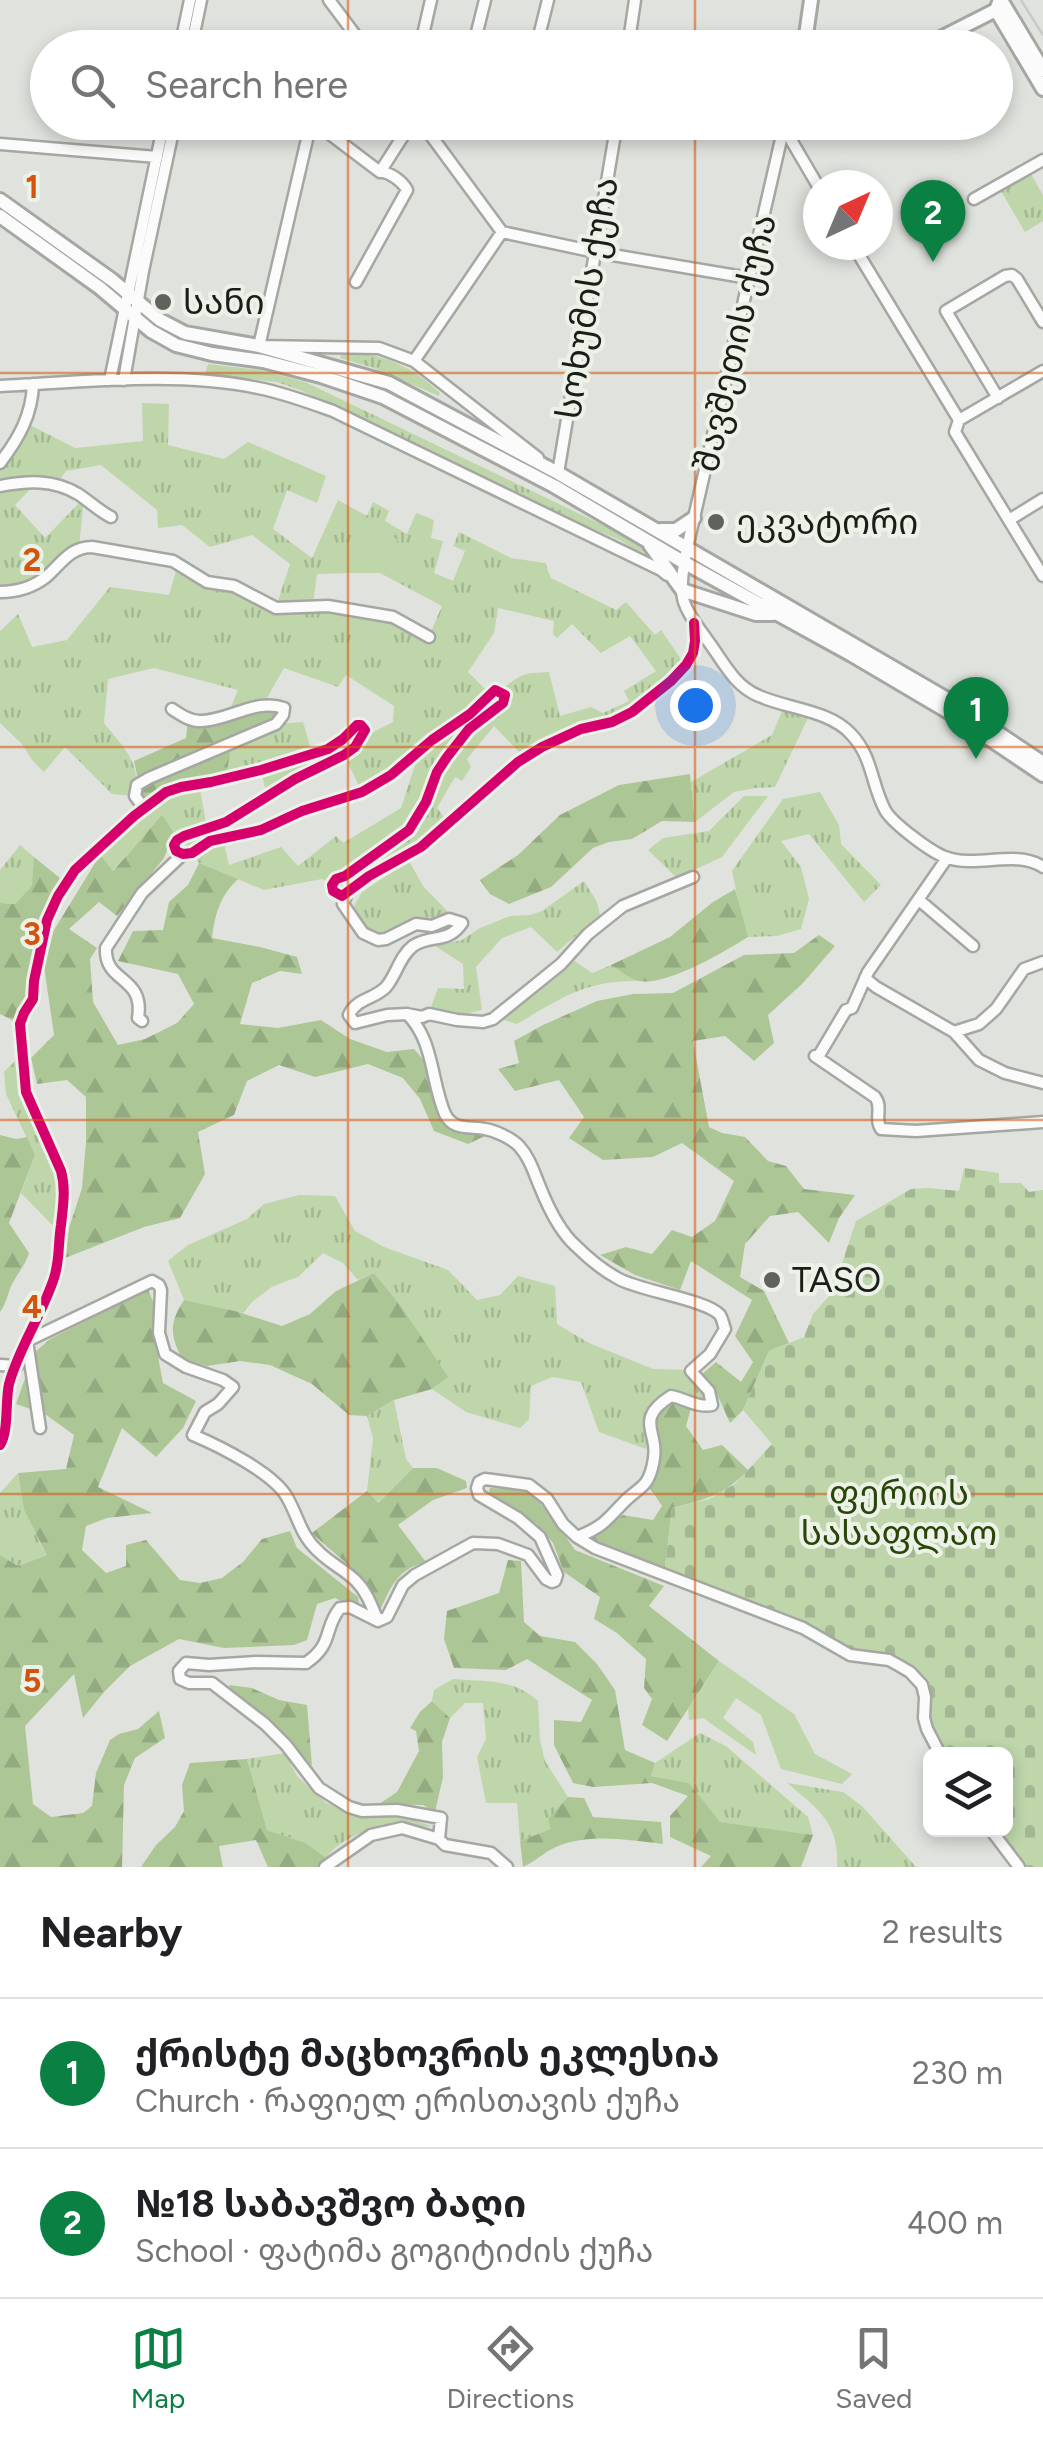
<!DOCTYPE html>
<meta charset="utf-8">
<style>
:root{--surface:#fff;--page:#f2f2f2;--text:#202124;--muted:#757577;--line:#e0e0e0;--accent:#0b8043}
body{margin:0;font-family:Figtree,"Noto Sans Georgian",sans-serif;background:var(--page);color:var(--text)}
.controls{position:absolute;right:30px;bottom:30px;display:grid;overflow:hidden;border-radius:15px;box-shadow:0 5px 15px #0003}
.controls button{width:90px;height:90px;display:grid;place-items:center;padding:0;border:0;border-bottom:2px solid var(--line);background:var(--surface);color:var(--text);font:50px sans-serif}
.compass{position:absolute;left:803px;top:170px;width:90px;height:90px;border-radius:50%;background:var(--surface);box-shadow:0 5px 15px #0003;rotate:44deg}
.you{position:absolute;left:695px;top:705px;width:35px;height:35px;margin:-25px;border:8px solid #fff;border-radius:50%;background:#1a73e8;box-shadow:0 0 0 15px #1a73e833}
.badge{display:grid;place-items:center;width:65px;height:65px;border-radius:50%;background:var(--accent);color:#fff;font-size:32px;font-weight:700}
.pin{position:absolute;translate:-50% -82px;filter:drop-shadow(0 2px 5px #0008)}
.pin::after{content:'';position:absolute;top:52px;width:35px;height:30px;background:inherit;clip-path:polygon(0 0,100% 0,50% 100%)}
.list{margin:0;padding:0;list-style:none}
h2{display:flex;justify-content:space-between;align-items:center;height:130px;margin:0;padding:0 40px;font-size:42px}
h2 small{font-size:32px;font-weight:400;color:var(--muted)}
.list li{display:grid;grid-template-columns:65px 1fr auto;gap:30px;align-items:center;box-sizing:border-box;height:150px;padding:0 40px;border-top:2px solid var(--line)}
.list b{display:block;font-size:38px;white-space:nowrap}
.list p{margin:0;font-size:32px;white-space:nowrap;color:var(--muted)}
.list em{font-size:32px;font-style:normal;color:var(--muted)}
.icon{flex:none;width:55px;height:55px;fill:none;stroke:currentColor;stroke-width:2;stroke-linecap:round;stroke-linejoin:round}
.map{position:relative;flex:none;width:1043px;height:1867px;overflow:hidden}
.search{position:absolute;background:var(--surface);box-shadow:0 5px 15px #0003;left:30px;right:30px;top:30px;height:110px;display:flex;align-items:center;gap:25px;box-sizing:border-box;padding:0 35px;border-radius:55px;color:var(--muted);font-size:38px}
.sheet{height:430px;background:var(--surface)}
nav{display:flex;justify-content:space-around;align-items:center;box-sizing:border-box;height:140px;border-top:2px solid var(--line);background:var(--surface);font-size:28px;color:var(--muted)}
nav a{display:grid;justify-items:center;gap:5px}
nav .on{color:var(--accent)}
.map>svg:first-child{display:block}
</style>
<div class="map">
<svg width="1043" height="1867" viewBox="0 0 1043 1867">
<defs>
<pattern id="grass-tufts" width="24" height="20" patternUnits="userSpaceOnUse" patternTransform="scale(2.5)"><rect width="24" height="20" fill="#bed6aa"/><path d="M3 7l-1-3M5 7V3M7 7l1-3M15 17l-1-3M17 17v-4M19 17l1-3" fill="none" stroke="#a3b792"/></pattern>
<pattern id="forest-firs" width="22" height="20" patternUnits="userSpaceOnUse" patternTransform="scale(2.5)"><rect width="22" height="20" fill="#adc696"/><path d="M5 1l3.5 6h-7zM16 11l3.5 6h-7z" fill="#94aa81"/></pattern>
<pattern id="cemetery-stones" width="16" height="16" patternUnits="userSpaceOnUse" patternTransform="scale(2.5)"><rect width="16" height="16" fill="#bed6aa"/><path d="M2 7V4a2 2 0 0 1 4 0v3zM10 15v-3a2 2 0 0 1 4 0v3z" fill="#a3b792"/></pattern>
</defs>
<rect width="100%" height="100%" fill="#e0e3dd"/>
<path fill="url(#grass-tufts)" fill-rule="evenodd" d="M1028,169L1043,195V221L1025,232L998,186Z
M355,352C390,357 415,369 440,393L439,396L374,368L340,358L341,355Z
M208,364L260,370L305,382L615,531L648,552L636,551L620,540L519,498L300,390L277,382L205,374Z
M142,403L169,404L168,445L224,459L248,442L326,476L317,503L287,490L273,529L312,558L338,500L367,516L373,502L389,511L385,521L407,534L416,513L434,520L431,538L443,541L434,573L453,581L465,551L453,546L459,532L511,558L545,563L551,578L616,610L626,602L655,635L661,630L681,659L667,679L632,709L522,755L494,726L467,759L471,767L462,781L455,777L437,808L448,822L347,893L322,879L264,890L199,863L192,853L176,851L179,838L162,816L112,871L96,851L152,801L199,784L207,828L226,822L223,839L229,865L281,847L298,866L336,836L343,843L401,808L419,753L362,792L344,755L267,797L261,770L226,777L232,743L276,724L303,722L312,753L357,725L364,737L393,722L394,706L346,675L338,687L284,668L263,705L228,714L238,690L154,668L108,679L104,723C123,747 142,763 135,796L112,794L65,747L44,772L32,760L22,744L0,723V631L18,614L32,647L67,640L110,587L169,595L178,564L207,582L234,586L276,607L290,564L252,535L210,547L182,525L158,528L157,510L101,465L66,471L56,485L38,481L15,505L45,538L84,498L79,547L44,579L0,592V491L18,483L0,484V466L16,450L28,424L75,448L143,441ZM397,540L380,573L442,606L429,636L393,617L313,606L317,574L352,573ZM498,608L554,621L553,634L557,638L572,624L601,653L630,636L656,671L624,691L629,701L603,713L591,707L560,716L549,672C539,673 530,672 521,676C509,682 503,691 489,693L468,672L494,633Z
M783,709L808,718L775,787L755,788L734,792L695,822L691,782L772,735Z
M820,792L839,825L841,844L881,885L864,902L809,834L781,841L801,867L809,899L801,929L777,936L748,937L741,915L732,871L783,799Z
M744,796H768L722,857L677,878L648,850L663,838L709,831Z
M20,845L34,857L33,886L15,904L0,903V870Z
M409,861L423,886L451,915C439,920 431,917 418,918C404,920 392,928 379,935L368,928L353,908L362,892Z
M584,881L597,902L600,915L557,952L531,927L502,938L476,967L482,1010L460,1015L430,1010L438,988L464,989L463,964L435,946L462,940L480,928L510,916L530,915L542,911Z
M572,959L592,973L611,965L638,981C586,980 561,998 517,1024L501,1019L553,977Z
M23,1053L26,1092L61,1171L60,1233L21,1193L35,1155L6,1094L4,1072Z
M299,1195L335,1196L355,1231L384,1247L448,1270L477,1300L500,1295L518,1276L555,1286L557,1324L589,1343L653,1369L688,1370L706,1394L701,1399L666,1393L649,1407L646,1449L599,1432L581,1382L552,1377L531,1386L529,1419L520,1428L466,1412L432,1389L447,1377L401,1306L374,1273L358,1280L343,1263L323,1253L298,1277L273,1286L252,1302L243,1313L184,1300L168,1261L188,1245L247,1219L264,1204Z
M394,1400L406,1459L413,1468L377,1503L367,1491L373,1438L367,1416Z
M18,1473L24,1510L47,1555L18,1566L0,1555V1493Z
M453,1679C486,1682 512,1678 538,1701L540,1740L545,1761L568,1797L549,1819L552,1829L520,1841L517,1803H486L477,1757L486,1739L483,1703H465L450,1718L432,1701L434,1690Z
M700,1733L726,1746L808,1817L813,1835L719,1822L689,1783L651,1776L655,1763Z
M285,1753L297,1776L326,1803L362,1818L383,1816L413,1820L432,1826C416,1829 406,1823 391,1824C370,1827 338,1840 326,1858L306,1843L267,1830L247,1759Z
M787,1783L843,1792L862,1806L916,1867H837C840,1823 817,1808 787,1783Z"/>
<path fill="url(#forest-firs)" d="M275,705L283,715L232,743L226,777L181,787L144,808L134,761L186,738L188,719Z
M690,774L695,822L662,821L632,839L609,842L593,848L551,887L509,904L490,894L480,880L518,855L560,815L619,785Z
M162,815L174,832L164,858L117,916L99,902L69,929L97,948L90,959L93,1002L118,1045L145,1039L177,1023L194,1004L178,974L118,961L133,931L163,930L169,902L188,885L199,863L238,879C220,896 215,914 212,938L260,947L297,957L302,974L280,971L252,983L240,1024L278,1028L321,1020L350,1039L387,1052L414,1049L427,1064L430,1088L447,1126L462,1132L487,1135L468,1144L434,1131L420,1099L403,1078L368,1064L315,1077L279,1065L247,1081L234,1115L198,1132L205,1174L180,1218L144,1227L65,1258L69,1228L82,1188L86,1142V1097L67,1080L37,1084L31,1058L54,1035L44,966L54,930L100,855L113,871Z
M34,857L66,883L58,896L20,1024L0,1014V903L15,904L32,886Z
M735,889L748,937C724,952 667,986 639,981C630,979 619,970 611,965L670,937L713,902Z
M819,935L835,946L803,983L768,1015L774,1043L754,1061L725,1036L693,1041L709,1127L722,1133L745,1137L768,1161L786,1166L804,1189L855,1195L839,1218L829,1243L798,1212L770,1216L745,1244L740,1277L764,1291L789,1343L769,1351L743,1410L730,1423L717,1394L701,1375L716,1362L741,1382L753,1362L735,1336L752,1300L691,1261L680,1290L635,1275L600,1255L626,1247L652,1254L672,1230L692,1237L715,1221L734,1181L682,1143L653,1157L603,1160L569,1138L584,1117L559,1080L515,1091L498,1069L519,1063L514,1041L543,1025L597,1001L633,994L673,993L744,955L794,953Z
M0,1135L16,1139L27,1137L35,1155L9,1223L29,1253C25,1266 17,1274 11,1286C7,1296 6,1304 0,1312Z
M374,1273L401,1306L448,1377L432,1389L394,1400L367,1416L349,1415L312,1384L270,1365L240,1361L207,1366L182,1359C170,1335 169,1323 184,1300L235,1311L282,1326L310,1314L336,1291Z
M148,1289L154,1304L156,1346L163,1383L196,1401L183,1428L156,1457L122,1428L98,1487L152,1513L107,1518L86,1526L82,1550L106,1573L126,1566V1545L146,1540L180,1580L200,1583L222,1578L243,1562L262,1539L290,1531L297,1548L358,1597L360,1610L335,1598L317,1604L307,1640L294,1645L224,1648L179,1639L130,1666L104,1692L83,1718L74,1674L25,1726L33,1804L51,1817L83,1813L92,1806L96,1773L110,1740L119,1734L138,1729L159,1711L165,1738L135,1758L124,1785L122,1867H0V1555L18,1566L47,1555L24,1510L18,1473L66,1469L74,1435L45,1414L16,1404L34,1353L50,1339Z
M675,1402L691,1408L686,1426L703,1450L722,1445L748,1470C725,1495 704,1500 672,1508L664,1575L586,1541L623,1515L653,1520L662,1506L650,1488C654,1479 661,1467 661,1458C664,1429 640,1423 675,1402Z
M413,1468H437L466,1481L467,1488L433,1500L398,1525L426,1562C396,1570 392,1586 379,1612C372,1577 336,1557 312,1533L367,1491L378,1503Z
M490,1488L528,1489L552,1517L575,1550L664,1586L649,1606L719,1661L667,1741L642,1725L652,1699L644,1688L646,1659L617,1633L594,1619L600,1597L564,1572L553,1543L537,1524L488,1496Z
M508,1560L521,1561L524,1622L540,1636L575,1642L597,1664L615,1690L625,1750L655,1763L651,1776L689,1783L720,1822L813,1835L801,1867H701L711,1856L670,1837V1816L688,1796L652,1783L593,1787L573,1783L554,1745V1720L581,1722L592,1700L527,1659L506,1670L454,1668L444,1639L447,1611L499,1593Z
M229,1685L252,1688L279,1700L307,1705L312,1766L281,1730L234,1696Z
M432,1701L450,1718L442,1742L443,1777L435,1812L423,1805L379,1804L397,1792L419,1751L416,1731L410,1728L420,1712Z
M247,1759L267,1830L306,1843L326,1858L317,1867H268L256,1840L219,1846L223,1867H141L156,1845L175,1827L184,1811L182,1785L190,1763Z
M568,1797L584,1798L593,1817L661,1822L663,1844C629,1840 590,1833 558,1846C545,1851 535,1862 523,1867L520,1841L551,1829L548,1819Z"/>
<path fill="url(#cemetery-stones)" d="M964,1168L999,1173V1183H1021L1029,1192L1043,1190V1867H1020L992,1830H1006V1754H943L929,1728L926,1697L911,1671L851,1654L804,1627L664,1575L672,1508L709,1499L736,1483L772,1444L743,1410L769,1351L804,1337L813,1314L832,1293L856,1221L911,1189L928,1188L959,1191Z"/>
<path fill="#bed6aa" d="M374,527L398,540L380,573H352Z
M719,1661L794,1714L815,1754L852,1774L842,1784L781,1769L761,1715L736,1698L723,1718L753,1742L756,1755L703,1718L689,1720L688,1709Z"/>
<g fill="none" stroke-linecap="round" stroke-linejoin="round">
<g stroke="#a5a7a3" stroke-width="15">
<path id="minor" d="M329,0L365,48
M193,37L209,48
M180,48L190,0
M191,48L201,0
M420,48L431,0
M473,48L485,0
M536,48L548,0
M628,48L635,0
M311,122L259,346L379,348L414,361L538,458
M314,122L380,172C389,171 403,182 407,190L356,282
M421,122L502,232L595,252L749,278
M731,122L784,128
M785,122L687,548C684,564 679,586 684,602C689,617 699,628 708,641C723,661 734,686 759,696C788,709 829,710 851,734C873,757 871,784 885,810C892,823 931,852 945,857C977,869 1015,849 1043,867
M784,128L818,186
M0,144L157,157
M380,172L412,122
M974,199L1043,160
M853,245L959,420L955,432L1043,576
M414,361L502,232
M110,380L164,122
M124,380L143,271L175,122
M0,386C82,382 178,371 258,388C284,393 308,402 333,411L661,570L667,575
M998,398L946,311L1005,276L1012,275L1017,279L1043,322
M959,420L1043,371
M0,463C19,438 32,415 33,384
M555,471L558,473L617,122
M0,486C27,481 53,479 78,494C89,501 99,511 111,517
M1009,520L1043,499
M0,592C16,592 33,587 46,577C61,564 70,547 92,547L173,561L207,582L234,586L276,608L328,606L393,617L429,637
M144,808L135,796L137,785L149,778L276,724L283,715L284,708C256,698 230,720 202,721C191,722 181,715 172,709
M347,893L343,904L363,933L378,940L386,939L416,924L432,926L449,919L462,923C448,944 431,934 413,946C399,957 397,974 386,987C375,999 355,999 349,1015L355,1023L387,1015L407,1014L422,1017L429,1014L457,1020L483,1022L493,1019L561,964L588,934L623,906L693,877
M919,900L973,946
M865,978L876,987L954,1032L979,1060L1005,1073L1043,1083
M407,1014C434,1040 431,1082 445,1114C453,1131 470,1126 485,1129C496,1131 511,1138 519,1146C530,1158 534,1173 540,1187C548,1207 560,1232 576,1246C588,1258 604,1271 619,1279C641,1291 707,1300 720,1315C723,1320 723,1324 725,1329L710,1354L691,1371L709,1391L712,1405C698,1408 686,1399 671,1396C632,1421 661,1431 653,1464C648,1487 641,1486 626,1500C606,1520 605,1526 577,1537
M142,1021L138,1018C145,975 104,984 106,948L142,893L183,854
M954,1032L979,1024L996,1009L1024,969L1043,962
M815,1056L875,1097C883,1107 874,1119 881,1129L916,1131L1043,1122
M818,1057L846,1010L852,1008L868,972L947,858
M0,1365L17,1366
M40,1428L27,1341L152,1281L159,1285L161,1290L159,1333L165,1354L186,1367L223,1380L233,1387L218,1404L205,1412L193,1435C219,1446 276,1474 288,1499C299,1519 301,1536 319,1552C330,1563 345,1570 356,1581C367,1592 372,1607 378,1621
M0,1445C9,1431 5,1402 9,1384C19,1347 42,1315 54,1278C60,1260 58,1243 61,1225C63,1206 66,1189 61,1171L26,1092L20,1024L24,1013L33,999L34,981L47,920L58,896L75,870L134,816L166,792L181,787L211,782L261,770L328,749L343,739L357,725H361L365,730L355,747L344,755L295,779L226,822L184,836L177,840L174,845L176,851L183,854L192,853L210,841L261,830L302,811L362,792L391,775L432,740L470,714L495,690L505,695L503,703L469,729L447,757L437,772L426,802L409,830L345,876L336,879L332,885L333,891L342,896L369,876L421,847L518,762L542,747L581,729L612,722L632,712L671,681L686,665L693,653L695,641L694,623
M991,1830L1019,1867
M439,1839L445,1845L491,1853L507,1867
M325,1867L371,1835L402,1828L439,1839L441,1818L397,1810L362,1811L349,1807L319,1788L286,1745L265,1724L212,1683H189L180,1679L179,1671L186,1663L209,1665L257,1662L306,1663C334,1644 323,1629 340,1608L350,1607L378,1621L387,1617L403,1585L415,1575L473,1543L498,1544L528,1555L546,1579L552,1582L555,1581L557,1575L540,1537L518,1518L479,1495L477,1488L479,1482L485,1479L529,1485L547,1499L563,1524L577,1537L595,1548L803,1628L850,1655L889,1660L898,1665L910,1672L922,1685L925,1697L924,1718L927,1729L940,1754"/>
</g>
<g stroke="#a5a7a3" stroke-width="18">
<path id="major" d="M811,0L805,42L817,48
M1001,0L1043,70
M996,10L1043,89
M921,48L996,10L1000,0
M0,200L112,280L160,320L185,333L259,346L389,383L558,473L947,699L1043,763
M0,216L100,288L151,331L176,345L212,354L263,361L321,376L383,397L554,486L685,563L852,655L957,717L1043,775
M661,530H676L694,518
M650,545L682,590L756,614H773"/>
</g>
<use href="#minor" stroke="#fafbfa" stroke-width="10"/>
<use href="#major" stroke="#fafbfa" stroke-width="12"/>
<path stroke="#c8c9c8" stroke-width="2.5" d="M1021,0L1043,35"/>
<g stroke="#ecf2e8" stroke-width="16">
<path id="cycleway" d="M0,1445C9,1431 5,1402 9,1384C19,1347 42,1315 54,1278C60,1260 58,1243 61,1225C63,1206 66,1189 61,1171L26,1092L20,1024L24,1013L33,999L34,981L47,920L58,896L75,870L134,816L166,792L181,787L211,782L261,770L328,749L343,739L357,725H361L365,730L355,747L344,755L295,779L226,822L184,836L177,840L174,845L176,851L183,854L192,853L210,841L261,830L302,811L362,792L391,775L432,740L470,714L495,690L505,695L503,703L469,729L447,757L437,772L426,802L409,830L345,876L336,879L332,885L333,891L342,896L369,876L421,847L518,762L542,747L581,729L612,722L632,712L671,681L686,665L693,653L695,641L694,623"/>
</g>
<use href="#cycleway" stroke="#d6006c" stroke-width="10"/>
</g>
<path fill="none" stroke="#d4530d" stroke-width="2.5" stroke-opacity="0.55" d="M348,0V48M695,0V48M348,122V1867M695,122V1867M0,373H1043M0,747H1043M0,1120H1043M0,1494H1043"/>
<g fill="#60625e" stroke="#ecf2e8" stroke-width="4">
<circle cx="163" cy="302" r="10"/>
<circle cx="716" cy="522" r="10"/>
<circle cx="772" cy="1280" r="10"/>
</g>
<g text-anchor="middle" stroke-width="8" stroke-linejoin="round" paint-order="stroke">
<g font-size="35" fill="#1b1d19" stroke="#ecf2e8">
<text transform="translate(587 298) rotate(-81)" y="12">სოხუმის ქუჩა</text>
<text transform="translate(735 343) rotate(-77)" y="12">შავშეთის ქუჩა</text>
</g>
<g font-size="35" fill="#1b1d19" stroke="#ecf2e8" text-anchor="start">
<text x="183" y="314">სანი</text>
<text x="736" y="534">ეკვატორი</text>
<text x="792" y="1292">TASO</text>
</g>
<g font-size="35" fill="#294508" stroke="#ecf2e8">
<text x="899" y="1505">ფერიის<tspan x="899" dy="40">სასაფლაო</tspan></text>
</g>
</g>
<g font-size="32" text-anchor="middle" font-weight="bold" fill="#d4530d" stroke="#ecf2e8" stroke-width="8" stroke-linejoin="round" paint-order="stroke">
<text x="32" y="198">1</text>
<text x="32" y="571">2</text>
<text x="32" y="945">3</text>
<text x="32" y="1318">4</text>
<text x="32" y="1692">5</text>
</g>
</svg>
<div class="controls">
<button><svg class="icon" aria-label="layers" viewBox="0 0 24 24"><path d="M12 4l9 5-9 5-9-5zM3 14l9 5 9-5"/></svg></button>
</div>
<svg class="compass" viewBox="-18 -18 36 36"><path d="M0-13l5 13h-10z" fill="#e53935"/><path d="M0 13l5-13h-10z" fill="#757577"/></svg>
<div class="you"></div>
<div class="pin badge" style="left:976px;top:759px">1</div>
<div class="pin badge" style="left:933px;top:262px">2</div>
<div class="search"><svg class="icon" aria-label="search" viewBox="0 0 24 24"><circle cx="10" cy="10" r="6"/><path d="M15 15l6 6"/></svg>Search here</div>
</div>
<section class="sheet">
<h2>Nearby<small>2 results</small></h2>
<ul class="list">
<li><span class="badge">1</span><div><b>ქრისტე მაცხოვრის ეკლესია</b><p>Church · რაფიელ ერისთავის ქუჩა</p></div><em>230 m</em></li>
<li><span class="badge">2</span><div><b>№18 საბავშვო ბაღი</b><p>School · ფატიმა გოგიტიძის ქუჩა</p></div><em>400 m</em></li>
</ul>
</section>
<nav>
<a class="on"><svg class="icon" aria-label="map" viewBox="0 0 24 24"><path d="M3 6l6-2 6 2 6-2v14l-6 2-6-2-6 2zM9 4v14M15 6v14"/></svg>Map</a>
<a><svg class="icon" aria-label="directions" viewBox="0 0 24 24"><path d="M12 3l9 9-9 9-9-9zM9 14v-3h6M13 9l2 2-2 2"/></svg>Directions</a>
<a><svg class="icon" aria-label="saved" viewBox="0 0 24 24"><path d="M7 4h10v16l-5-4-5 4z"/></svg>Saved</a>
</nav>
